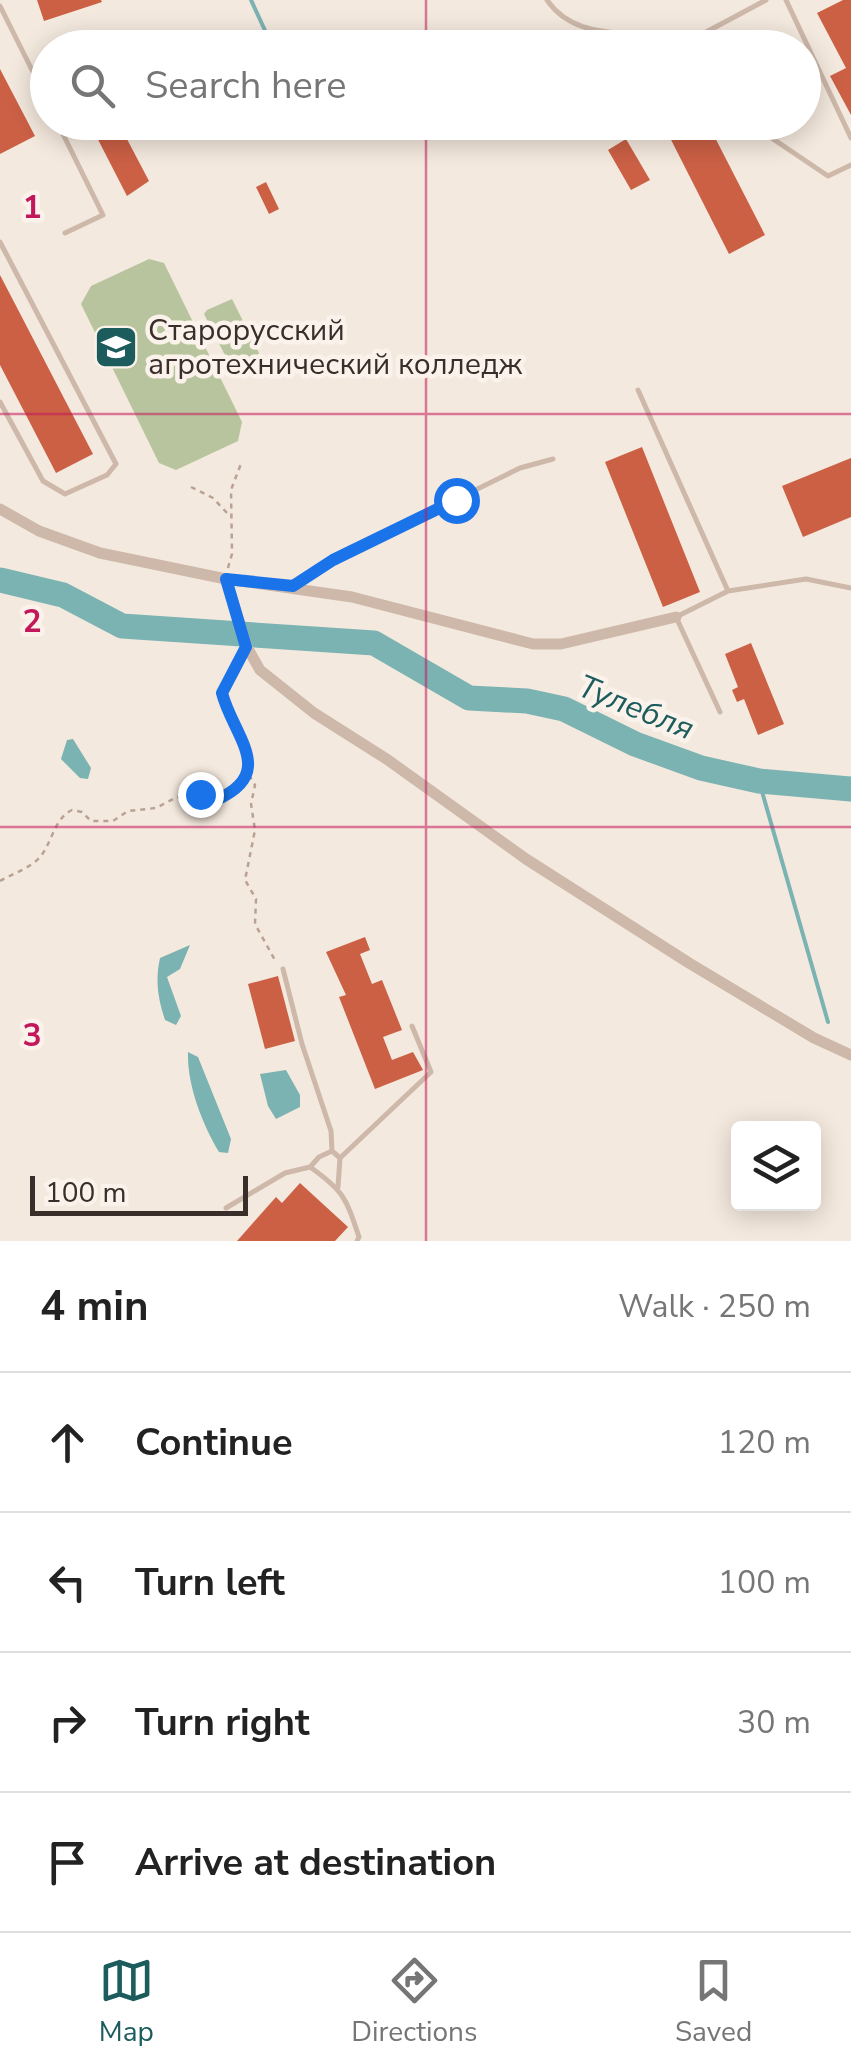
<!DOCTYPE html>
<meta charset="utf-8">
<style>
:root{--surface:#fff;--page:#f6f6f6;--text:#222;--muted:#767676;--line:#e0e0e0;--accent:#1c5c5d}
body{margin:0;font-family:"Nunito Sans",sans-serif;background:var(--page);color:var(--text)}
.controls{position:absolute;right:30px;bottom:30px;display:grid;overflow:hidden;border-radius:10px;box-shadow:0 5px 25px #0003}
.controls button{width:90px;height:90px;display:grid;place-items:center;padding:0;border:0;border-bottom:2px solid var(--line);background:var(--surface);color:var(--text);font:50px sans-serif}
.scale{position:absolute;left:30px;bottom:25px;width:218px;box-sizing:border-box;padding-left:10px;border:5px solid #392e29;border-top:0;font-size:28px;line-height:35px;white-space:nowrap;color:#392e29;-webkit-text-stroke:8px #fbf3eb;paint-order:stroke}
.stop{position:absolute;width:30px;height:30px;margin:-22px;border:8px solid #1a73e8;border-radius:50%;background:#fff}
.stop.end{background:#1a73e8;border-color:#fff;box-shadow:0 2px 10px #0008}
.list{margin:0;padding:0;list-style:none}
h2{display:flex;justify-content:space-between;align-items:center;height:130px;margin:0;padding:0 40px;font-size:42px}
h2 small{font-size:32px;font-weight:400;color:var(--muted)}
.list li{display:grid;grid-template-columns:65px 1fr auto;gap:30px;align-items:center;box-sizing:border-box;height:140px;padding:0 40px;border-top:2px solid var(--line)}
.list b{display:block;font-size:38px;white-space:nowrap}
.list em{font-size:32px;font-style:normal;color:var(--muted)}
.icon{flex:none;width:55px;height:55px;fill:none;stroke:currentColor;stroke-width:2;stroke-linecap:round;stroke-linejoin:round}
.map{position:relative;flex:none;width:851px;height:1241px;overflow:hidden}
.search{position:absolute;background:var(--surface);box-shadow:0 5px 25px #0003;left:30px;right:30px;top:30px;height:110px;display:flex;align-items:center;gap:25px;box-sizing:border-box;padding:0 35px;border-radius:55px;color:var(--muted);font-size:38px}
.sheet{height:690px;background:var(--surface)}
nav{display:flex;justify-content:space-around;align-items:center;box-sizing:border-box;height:140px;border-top:2px solid var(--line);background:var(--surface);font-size:28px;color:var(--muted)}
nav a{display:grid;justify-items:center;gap:5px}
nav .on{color:var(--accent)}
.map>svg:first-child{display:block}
</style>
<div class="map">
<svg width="851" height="1241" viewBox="0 0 851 1241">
<rect width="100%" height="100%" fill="#f4e9de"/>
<path fill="#b8c49d" d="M149,259L164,263L242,422L238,441L176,470L159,463L81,304L91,286Z
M232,299L259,353L257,357L235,366L230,365L204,314L207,310Z"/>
<path fill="#7bb2b2" d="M73,739L91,768L88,779L80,778L61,759L67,740Z
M190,945L180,969L167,977L181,1016L176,1025L165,1020C158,998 155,981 160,958Z
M188,1052L198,1057L231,1139L228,1153L219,1152C202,1123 187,1085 188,1052Z
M286,1070L300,1095V1107L276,1119L268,1106L260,1074Z"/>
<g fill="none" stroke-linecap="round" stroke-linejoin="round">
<path stroke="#7bb2b2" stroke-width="4" d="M251,0L273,48
M759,781L828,1022"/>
<path stroke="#7bb2b2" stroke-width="25" d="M0,580L63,595L122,626L374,643L469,698L527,701L564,709L635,744L701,768L759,781L851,789"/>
</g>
<path fill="#cb6045" d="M37,0H101L102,2L44,21Z
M843,0H851V115L830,76L846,68L817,13Z
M0,69L35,136L0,154Z
M89,122H118L149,181L127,196Z
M662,122H707L765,235L729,254Z
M626,139L650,180L631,190L608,150Z
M266,182L279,209L269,214L256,187Z
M0,275L93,454L56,473L0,365Z
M642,447L700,592L663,607L605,462Z
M851,458V517L803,537L782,486Z
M751,643L784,724L758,735L744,699L737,702L732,690L738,687L725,654Z
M365,937L370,950L360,954L372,984L382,980L402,1030L383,1037L392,1060L413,1052L423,1070L375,1089L339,997L346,995L326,952Z
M278,976L295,1041L265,1049L248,984Z
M300,1183L348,1227L335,1241H237L276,1197L282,1203Z"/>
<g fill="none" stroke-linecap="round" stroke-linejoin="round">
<path stroke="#b9a293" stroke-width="2.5" stroke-dasharray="5 5" stroke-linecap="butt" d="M191,487L213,498L228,514
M228,568L232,554L231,490L242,461
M249,775L255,785L251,804L255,830L245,880L256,899L255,924L276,962
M0,881C14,873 31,868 41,856C53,840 54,819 72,810L82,812L91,821H113L128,811L156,808L177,797L200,794L215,800C278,774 232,735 222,693L237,661"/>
<path stroke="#cdb8a9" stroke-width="5" d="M547,0C580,48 643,23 682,48
M786,0L851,138
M0,6L48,102
M680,46L766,0
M57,122L103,215L65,233
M748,122L828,176L851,165
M0,242L116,464L107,475L65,494L43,481L0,402
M638,390L728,591
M295,585L333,560L520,468L553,459
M720,712L676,617L728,591L806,579L851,588
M283,969L302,1044L331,1131L332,1151
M340,1158L431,1072L412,1026
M311,1166L319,1157L332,1151L340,1158L338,1187
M226,1208L285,1173L310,1167C344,1191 346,1198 359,1237L357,1241"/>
<path stroke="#cdb8a9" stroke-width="11" d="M0,509L39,531L100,553L226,579L352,597L533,644H561L676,617
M226,579L247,647L260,670L314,713L388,760L526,859L689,963L814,1038L851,1055"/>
</g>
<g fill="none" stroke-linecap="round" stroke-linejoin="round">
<path stroke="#1a73e8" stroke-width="12" d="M200,794L216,800C278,773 233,736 222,693L246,647L226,579L293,586L333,560L456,500"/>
</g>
<path fill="none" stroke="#c2185b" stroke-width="2.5" stroke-opacity="0.55" d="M426,0V48M426,122V1241M0,414H851M0,827H851"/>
<defs>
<g id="university-square" transform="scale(2.25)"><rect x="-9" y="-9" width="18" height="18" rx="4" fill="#1c5c5d" stroke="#fbf3eb"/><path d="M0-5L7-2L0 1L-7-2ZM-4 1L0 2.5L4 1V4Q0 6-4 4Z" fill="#fff"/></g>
</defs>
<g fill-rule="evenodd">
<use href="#university-square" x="116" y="347"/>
</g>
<g text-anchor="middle" stroke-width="9" stroke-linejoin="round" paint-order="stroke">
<g font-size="30" fill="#392e29" stroke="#fbf3eb" text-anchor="start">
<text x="148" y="340">Старорусский<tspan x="148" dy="34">агротехнический колледж</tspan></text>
</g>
<g font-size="32" font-style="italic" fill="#1c5c5d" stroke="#fbf3eb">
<text transform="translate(636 707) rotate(22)" y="11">Тулебля</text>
</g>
</g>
<g font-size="32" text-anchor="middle" font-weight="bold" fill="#c2185b" stroke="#fbf3eb" stroke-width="9" stroke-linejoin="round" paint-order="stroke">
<text x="32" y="218">1</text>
<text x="32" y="632">2</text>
<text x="32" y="1046">3</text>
</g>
</svg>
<div class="controls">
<button><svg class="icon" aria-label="layers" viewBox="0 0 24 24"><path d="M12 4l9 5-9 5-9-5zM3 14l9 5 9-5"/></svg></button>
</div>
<div class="scale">100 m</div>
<div class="stop" style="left:456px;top:500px"></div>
<div class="stop end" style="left:200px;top:794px"></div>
<div class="search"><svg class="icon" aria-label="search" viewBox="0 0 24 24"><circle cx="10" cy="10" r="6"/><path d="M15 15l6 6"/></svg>Search here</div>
</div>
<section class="sheet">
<h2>4 min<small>Walk · 250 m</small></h2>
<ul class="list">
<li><svg class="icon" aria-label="ahead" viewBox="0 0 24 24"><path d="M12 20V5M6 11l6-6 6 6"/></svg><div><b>Continue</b></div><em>120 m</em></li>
<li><svg class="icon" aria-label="left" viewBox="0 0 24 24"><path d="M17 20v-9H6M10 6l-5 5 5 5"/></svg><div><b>Turn left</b></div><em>100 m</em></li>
<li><svg class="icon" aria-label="right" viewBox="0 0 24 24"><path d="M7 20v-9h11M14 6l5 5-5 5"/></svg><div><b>Turn right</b></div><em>30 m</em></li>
<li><svg class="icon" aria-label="arrive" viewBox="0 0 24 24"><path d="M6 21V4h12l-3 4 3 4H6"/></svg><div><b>Arrive at destination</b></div></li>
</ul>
</section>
<nav>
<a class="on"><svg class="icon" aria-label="map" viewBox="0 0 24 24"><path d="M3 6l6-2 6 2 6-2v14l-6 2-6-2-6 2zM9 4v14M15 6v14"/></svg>Map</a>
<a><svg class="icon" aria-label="directions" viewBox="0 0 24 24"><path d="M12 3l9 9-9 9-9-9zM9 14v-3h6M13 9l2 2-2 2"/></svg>Directions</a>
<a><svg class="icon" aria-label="saved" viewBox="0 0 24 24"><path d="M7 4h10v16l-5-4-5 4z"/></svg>Saved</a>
</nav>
